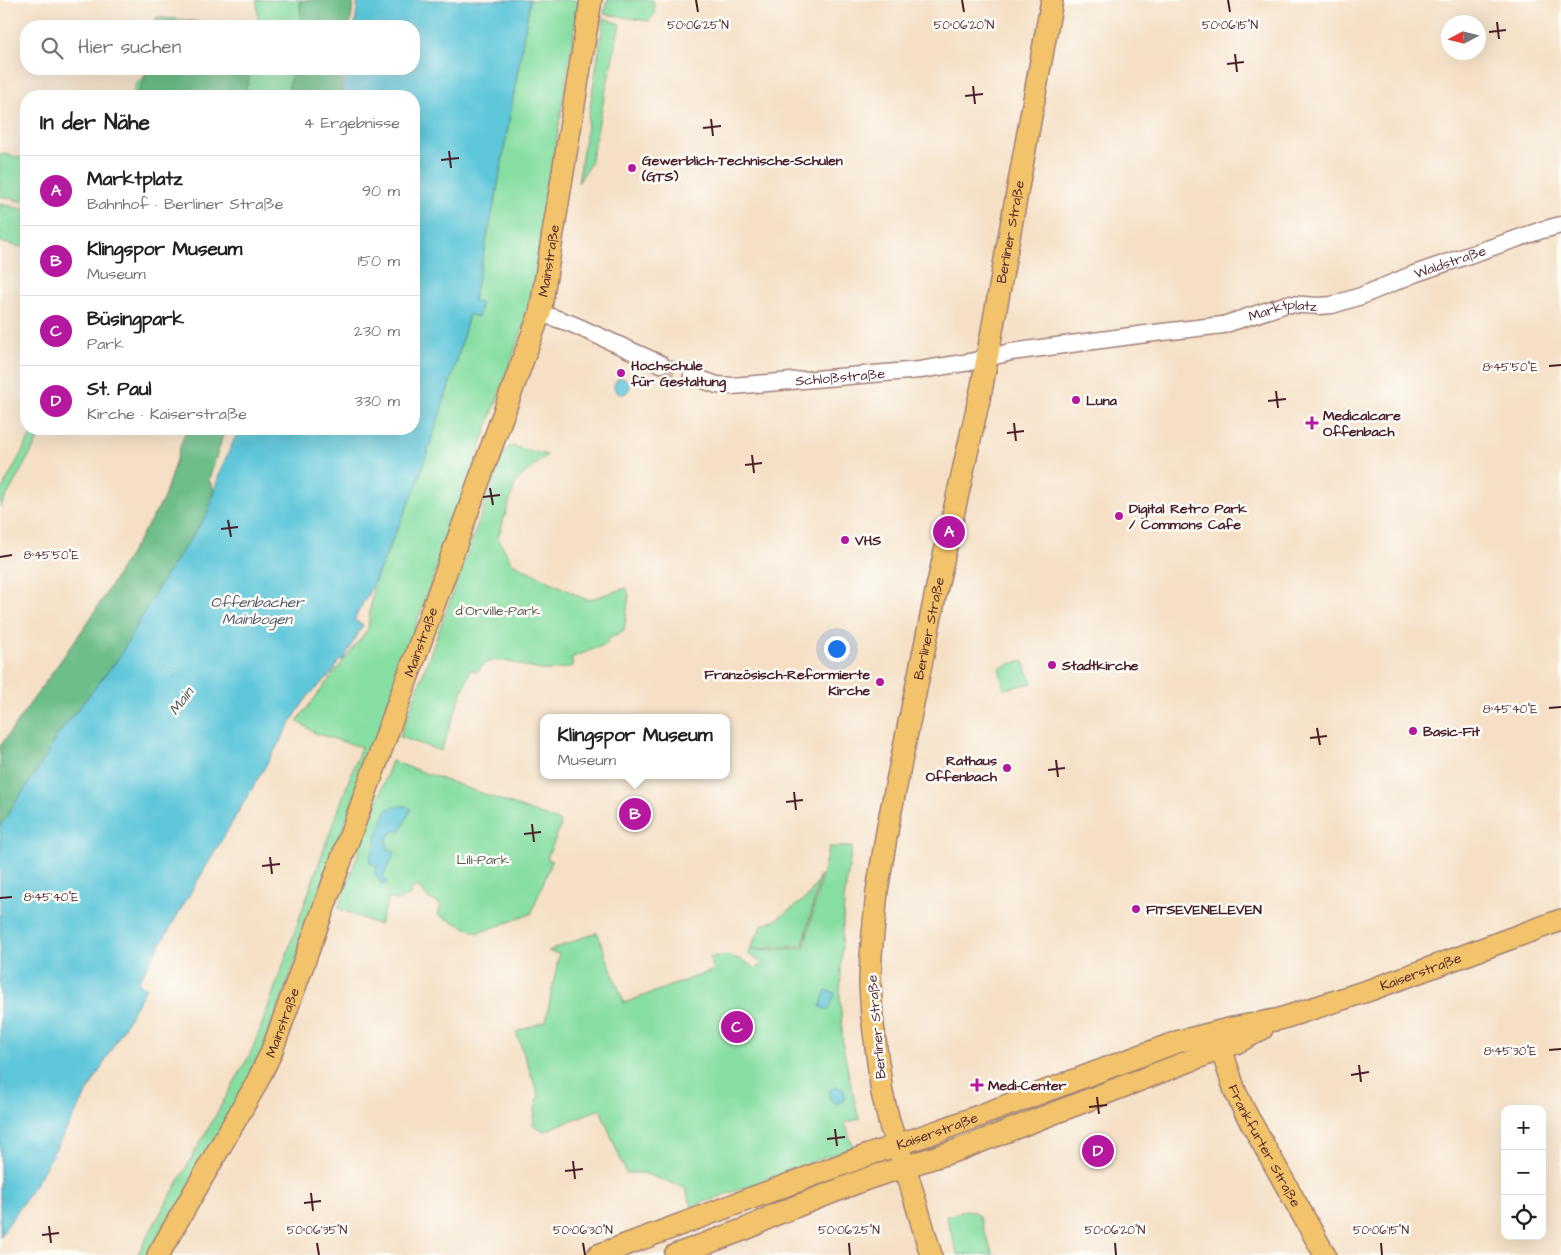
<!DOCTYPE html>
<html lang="de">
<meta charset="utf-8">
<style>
:root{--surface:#fff;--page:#f2f2f2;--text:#202124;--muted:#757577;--line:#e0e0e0;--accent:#b5179e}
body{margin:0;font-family:"Architects Daughter",sans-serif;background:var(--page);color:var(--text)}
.controls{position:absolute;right:15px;bottom:15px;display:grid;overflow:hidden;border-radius:10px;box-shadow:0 5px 20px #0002}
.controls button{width:45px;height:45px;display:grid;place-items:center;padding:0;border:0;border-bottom:1px solid var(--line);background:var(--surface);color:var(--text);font:25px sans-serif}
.compass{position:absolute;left:1441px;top:15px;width:45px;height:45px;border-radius:50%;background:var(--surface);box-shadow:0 5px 20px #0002;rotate:263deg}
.you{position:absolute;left:836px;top:648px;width:18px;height:18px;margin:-12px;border:4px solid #fff;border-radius:50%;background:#1a73e8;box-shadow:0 0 0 8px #1a73e833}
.badge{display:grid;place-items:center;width:32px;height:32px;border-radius:50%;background:var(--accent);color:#fff;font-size:16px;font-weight:700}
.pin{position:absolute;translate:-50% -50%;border:2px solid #fff;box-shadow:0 1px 5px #0006}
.popup{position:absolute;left:540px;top:714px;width:190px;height:65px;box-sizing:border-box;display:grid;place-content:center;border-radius:10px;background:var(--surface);filter:drop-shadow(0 1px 4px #0005);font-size:16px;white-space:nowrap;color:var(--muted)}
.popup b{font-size:19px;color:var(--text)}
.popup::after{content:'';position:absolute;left:50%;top:100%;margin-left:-10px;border:10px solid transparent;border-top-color:var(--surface)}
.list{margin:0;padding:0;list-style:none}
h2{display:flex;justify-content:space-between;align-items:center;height:65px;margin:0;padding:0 20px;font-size:21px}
h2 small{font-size:16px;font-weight:400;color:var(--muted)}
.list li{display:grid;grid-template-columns:32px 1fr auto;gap:15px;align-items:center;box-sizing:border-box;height:70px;padding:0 20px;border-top:1px solid var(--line)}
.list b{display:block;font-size:19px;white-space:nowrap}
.list p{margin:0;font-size:16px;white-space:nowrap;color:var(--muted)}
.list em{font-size:16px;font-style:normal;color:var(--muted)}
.icon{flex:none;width:28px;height:28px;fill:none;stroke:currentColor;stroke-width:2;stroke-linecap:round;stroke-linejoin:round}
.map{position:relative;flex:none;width:1561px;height:1255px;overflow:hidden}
.search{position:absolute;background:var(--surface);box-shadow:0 5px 20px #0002;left:20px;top:20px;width:400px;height:55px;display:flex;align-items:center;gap:12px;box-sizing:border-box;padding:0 18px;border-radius:20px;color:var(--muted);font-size:19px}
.panel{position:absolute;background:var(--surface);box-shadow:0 5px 20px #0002;left:20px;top:90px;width:400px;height:345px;border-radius:20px}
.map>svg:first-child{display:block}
</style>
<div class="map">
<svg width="1561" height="1255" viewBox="0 0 1561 1255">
<rect width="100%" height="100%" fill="#fdfcf7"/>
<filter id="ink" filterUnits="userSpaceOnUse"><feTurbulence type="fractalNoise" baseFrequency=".02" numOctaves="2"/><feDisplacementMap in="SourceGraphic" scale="10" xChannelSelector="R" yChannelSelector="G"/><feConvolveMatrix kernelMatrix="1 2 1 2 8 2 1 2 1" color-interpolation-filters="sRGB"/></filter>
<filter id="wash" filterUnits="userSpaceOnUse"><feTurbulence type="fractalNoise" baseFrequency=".0096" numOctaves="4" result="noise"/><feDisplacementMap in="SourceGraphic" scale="20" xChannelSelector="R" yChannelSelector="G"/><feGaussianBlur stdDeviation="1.12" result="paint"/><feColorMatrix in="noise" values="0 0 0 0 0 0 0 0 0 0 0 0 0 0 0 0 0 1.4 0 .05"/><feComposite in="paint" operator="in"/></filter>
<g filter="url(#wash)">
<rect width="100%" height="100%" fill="#f5e0c6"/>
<path fill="#86dea2" stroke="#687e66" d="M257,0H300L301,26H258Z
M530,0H579L558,131L534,293L530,308L259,1062L153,1255H137L249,1056L260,1030L321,857L361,747L315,733L297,721L368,629L373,585L416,487L455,367L469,314L478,317L481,304L473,301L496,196Z
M607,0H653L655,14L649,21L604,14Z
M604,18L620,24L590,164L578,183Z
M251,69H293L287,96H243L248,84Z
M145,77L144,83L141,84L138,96H133L136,82Z
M0,153L26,159V202L0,196Z
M0,204L26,210V248L0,242Z
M34,429H44L0,508V493Z
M511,446L547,455L516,481L498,538L512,563L587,600L626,588L629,595L624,630L607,640L609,643L571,658L573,666C563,669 552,671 541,670C523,668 489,649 479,671L470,670L441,751L400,737L504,452Z
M1023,660L1032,683L1004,689L999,668Z
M392,761L559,821L561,825L547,859L552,861L531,914L478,933L438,915L441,905L428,898L415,884L409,896L398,901L389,898L379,925L338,908Z
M829,847H852L844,900L840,995L843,1046L849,1077L859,1119L845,1123L853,1147L692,1207L685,1188L643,1173H626L600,1109L544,1131L533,1125L537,1098L539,1097L516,1032L546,1021L559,954L548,951L597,932L624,1003L714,970L710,958C728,952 741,958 756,969L763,963L748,954L751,949L754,950L804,948Z
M820,876L803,946L753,949L751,947L762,925L776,920L809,896Z
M966,1210L973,1211L979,1216L993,1255H958L946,1216Z"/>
<path fill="#6cbd88" stroke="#5b6e5a" d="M300,0H354L350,26H301Z
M157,17L233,26H155Z
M146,69H251L248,84L243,96H138L141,83H144Z
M293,69H344L339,96H287Z
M186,429H225L209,480L214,489L208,513L160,584L118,659L55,738L48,754L0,826V746L90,619L163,500Z"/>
<path fill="#5dc6d9" stroke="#547282" d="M358,0H530L496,196L473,301L481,304L478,317L469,314L455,367L416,487L373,584L354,620L363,625L343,660L339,661L333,672L309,695L299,709L138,982L146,988L38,1180L0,1237V826L48,754L55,738L118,659L160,584L208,513L220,471L239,429H414V96H340L347,69H414V26H355Z
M614 386a8 8 0 1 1 16 0a8 8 0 1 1-16 0Z
M398,806H406L411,809L400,832L396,830L389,835L386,842L389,846L387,848L395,852L382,878L387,881L386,884L382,885L374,872L377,869V867L370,863C369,853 372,854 375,847C377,839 375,834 381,827V823L387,809Z
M826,990L835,993L829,1010L820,1007Z
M829 1095a8 8 0 1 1 16 0a8 8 0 1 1-16 0Z"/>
</g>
<g filter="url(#ink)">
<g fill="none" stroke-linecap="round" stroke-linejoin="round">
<path stroke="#d3b9a7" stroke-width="16" stroke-dasharray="16 8" stroke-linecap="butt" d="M661,364L692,376"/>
<g stroke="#a08078" stroke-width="19">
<g id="minor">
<path d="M540,313L572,324L661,364"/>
<path id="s1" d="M692,376L717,385L732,386L920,370L970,362L1011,352L1146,334L1223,325L1287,304L1319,306L1332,305L1361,296L1414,274L1542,230L1561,225"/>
</g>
</g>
<g stroke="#a08078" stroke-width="24">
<g id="major">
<path id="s2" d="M1217,1036L1235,1091L1244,1110L1325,1255"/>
<path id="s3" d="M158,1255L255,1086L271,1053L540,313L591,0"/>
<path id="s4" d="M598,1255L868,1155L941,1130L1177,1042L1233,1028L1280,1019L1370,990L1561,920"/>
<path d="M675,1255L748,1228L774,1215L869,1178L961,1149L1192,1060L1238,1042L1262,1029"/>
<path id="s5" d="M931,1255L910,1183L890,1125L882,1093L872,1017L870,984L871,955L877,891L889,820L937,587L982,386L1052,0"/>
</g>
</g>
<use href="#minor" stroke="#fff" stroke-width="16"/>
<use href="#major" stroke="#f2c36a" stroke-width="21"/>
</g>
</g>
<path fill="none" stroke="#4a1f2b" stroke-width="2" d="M696,0L698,12M962,0L964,12M1228,0L1230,12M1497,22L1499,39M1489,32L1506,30M1235,54L1237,72M1227,64L1244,62M973,86L975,104M965,96L983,94M711,119L713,136M703,128L721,126M449,151L451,168M441,160L459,158M1549,366L1561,365M1276,391L1278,408M1268,401L1286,399M1014,423L1016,441M1007,433L1024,431M752,455L754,473M745,465L762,463M490,488L493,505M483,497L500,495M228,520L231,537M221,529L238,527M0,557L12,555M1549,708L1561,707M1317,728L1320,745M1310,738L1327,736M1056,760L1058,777M1048,770L1065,768M794,792L796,810M786,802L803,800M532,824L534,842M524,834L541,832M270,857L272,874M262,866L280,864M0,898L12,897M1549,1050L1561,1049M1359,1065L1361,1082M1351,1075L1369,1072M1097,1097L1099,1114M1089,1107L1107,1105M835,1129L837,1146M827,1139L845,1137M573,1161L575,1179M565,1171L583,1169M311,1193L313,1211M304,1203L321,1201M49,1226L51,1243M42,1235L59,1233M317,1243L319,1255M583,1243L585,1255M849,1243L850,1255M1115,1243L1116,1255M1381,1243L1382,1255"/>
<g fill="#b5179e" stroke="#fdfcf7" stroke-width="2">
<circle cx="632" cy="168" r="5"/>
<circle cx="621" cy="373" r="5"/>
<circle cx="1076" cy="400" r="5"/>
<path d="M1309.5 415.5h5v5h5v5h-5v5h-5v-5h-5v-5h5z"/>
<circle cx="1119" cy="516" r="5"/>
<circle cx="845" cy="540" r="5"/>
<circle cx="1052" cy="665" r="5"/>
<circle cx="880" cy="682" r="5"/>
<circle cx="1413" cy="731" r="5"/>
<circle cx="1007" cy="768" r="5"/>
<circle cx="1136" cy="909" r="5"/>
<path d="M974.5 1077.5h5v5h5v5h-5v5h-5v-5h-5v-5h5z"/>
</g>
<g text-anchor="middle" stroke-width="5" stroke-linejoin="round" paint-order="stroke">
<g font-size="14" font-weight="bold" fill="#4a1f2b" stroke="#fdfcf7" text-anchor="start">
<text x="642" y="165">Gewerblich-Technische-Schulen<tspan x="642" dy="16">(GTS)</tspan></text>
<text x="631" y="370">Hochschule<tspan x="631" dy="16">für Gestaltung</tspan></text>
<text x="1086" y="405">Luna</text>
<text x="1323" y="420">Medicalcare<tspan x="1323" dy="16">Offenbach</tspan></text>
<text x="1129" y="513">Digital Retro Park<tspan x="1129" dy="16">/ Commons Cafe</tspan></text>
<text x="855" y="545">VHS</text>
<text x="1062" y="670">Stadtkirche</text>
<text x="870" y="679" text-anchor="end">Französisch-Reformierte<tspan x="870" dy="16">Kirche</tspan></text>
<text x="1423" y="736">Basic-Fit</text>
<text x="997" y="765" text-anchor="end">Rathaus<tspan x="997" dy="16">Offenbach</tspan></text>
<text x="1146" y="914">FITSEVENELEVEN</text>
<text x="988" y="1090">Medi-Center</text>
</g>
<g font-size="14" fill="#4a1f2b" stroke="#fdfcf7">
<text dy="5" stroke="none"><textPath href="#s5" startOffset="1045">Berliner Straße</textPath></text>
<text dy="5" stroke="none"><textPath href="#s3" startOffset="1072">Mainstraße</textPath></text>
<text dy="5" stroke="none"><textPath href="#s1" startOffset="775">Waldstraße</textPath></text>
<text dy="5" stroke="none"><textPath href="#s1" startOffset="599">Marktplatz</textPath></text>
<text dy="5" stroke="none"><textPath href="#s1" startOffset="150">Schloßstraße</textPath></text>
<text dy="5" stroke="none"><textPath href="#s5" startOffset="640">Berliner Straße</textPath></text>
<text dy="5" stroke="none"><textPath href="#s3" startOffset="669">Mainstraße</textPath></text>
<text dy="5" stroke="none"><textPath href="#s4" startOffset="871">Kaiserstraße</textPath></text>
<text dy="5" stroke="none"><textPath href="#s3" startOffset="264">Mainstraße</textPath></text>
<text transform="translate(876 1027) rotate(-95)" y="5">Berliner Straße</text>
<text dy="5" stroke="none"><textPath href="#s4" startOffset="361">Kaiserstraße</textPath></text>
<text dy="5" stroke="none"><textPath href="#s2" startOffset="120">Frankfurter Straße</textPath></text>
</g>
<g font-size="14" fill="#5c584f" stroke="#fdfcf7">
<text x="498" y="615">d´Orville-Park</text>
<text x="483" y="864">Lili-Park</text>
</g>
<g font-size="15" font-style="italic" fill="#515968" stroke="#fdfcf7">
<text x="257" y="607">Offenbacher<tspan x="257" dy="17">Mainbogen</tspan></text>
<text transform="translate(181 701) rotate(-53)" y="5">Main</text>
</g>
</g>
<g font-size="12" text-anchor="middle" fill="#4a1f2b" stroke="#fdfcf7" stroke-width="5" stroke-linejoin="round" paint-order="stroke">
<text x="698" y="29">50°06'25"N</text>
<text x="964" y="29">50°06'20"N</text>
<text x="1230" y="29">50°06'15"N</text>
<text x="1510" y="371">8°45'50"E</text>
<text x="51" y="559">8°45'50"E</text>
<text x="1510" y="713">8°45'40"E</text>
<text x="51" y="901">8°45'40"E</text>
<text x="1510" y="1055">8°45'30"E</text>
<text x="317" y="1234">50°06'35"N</text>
<text x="583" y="1234">50°06'30"N</text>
<text x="849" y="1234">50°06'25"N</text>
<text x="1115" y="1234">50°06'20"N</text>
<text x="1381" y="1234">50°06'15"N</text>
</g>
</svg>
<div class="controls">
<button>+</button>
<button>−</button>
<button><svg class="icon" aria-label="locate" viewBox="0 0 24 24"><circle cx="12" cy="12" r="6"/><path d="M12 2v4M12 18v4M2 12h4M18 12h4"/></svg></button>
</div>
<svg class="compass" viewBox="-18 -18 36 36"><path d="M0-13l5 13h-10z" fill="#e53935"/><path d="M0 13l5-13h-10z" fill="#757577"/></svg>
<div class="you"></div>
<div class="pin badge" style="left:949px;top:532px">A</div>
<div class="pin badge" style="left:635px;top:814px">B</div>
<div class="popup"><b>Klingspor Museum</b>Museum</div>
<div class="pin badge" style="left:737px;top:1027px">C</div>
<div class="pin badge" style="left:1098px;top:1151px">D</div>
<div class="search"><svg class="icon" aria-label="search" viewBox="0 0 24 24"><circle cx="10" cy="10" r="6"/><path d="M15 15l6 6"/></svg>Hier suchen</div>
<section class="panel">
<h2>In der Nähe<small>4 Ergebnisse</small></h2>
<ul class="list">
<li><span class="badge">A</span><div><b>Marktplatz</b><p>Bahnhof · Berliner Straße</p></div><em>90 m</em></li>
<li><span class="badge">B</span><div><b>Klingspor Museum</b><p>Museum</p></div><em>150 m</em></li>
<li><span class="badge">C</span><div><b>Büsingpark</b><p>Park</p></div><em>230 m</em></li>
<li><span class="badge">D</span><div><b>St. Paul</b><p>Kirche · Kaiserstraße</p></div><em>330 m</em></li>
</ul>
</section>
</div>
